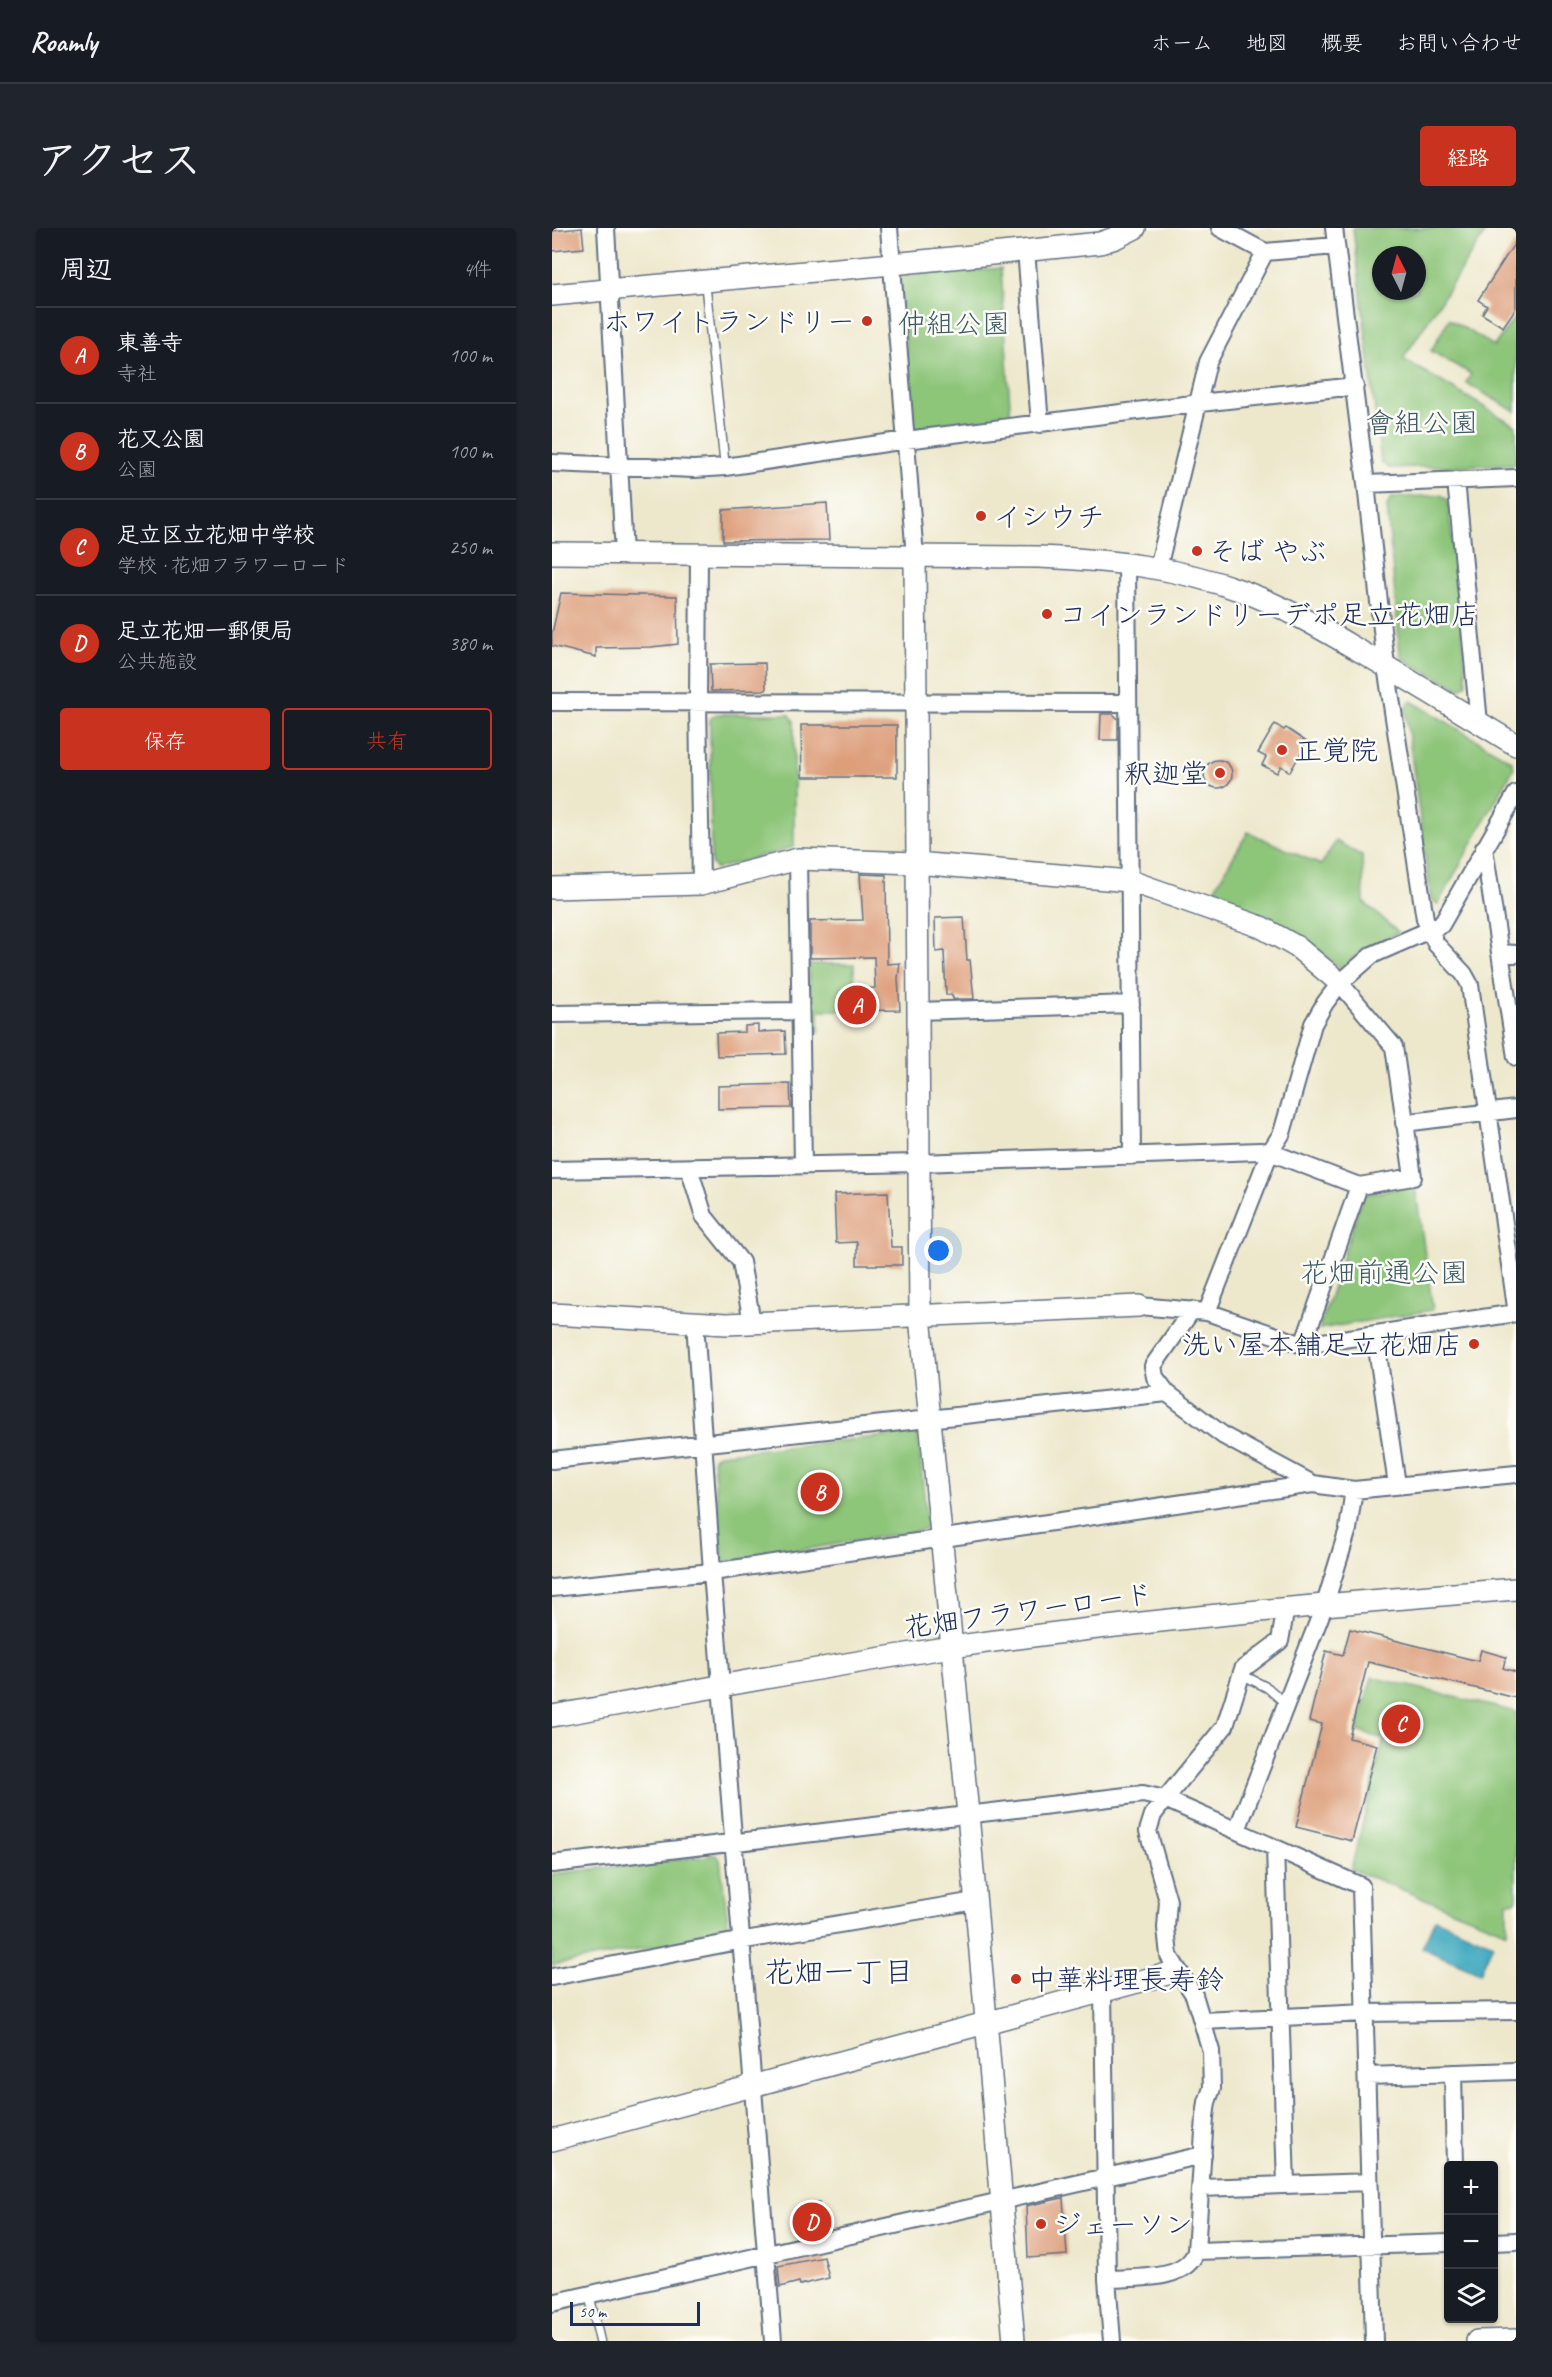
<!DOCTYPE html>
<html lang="ja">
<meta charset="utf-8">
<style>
:root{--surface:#171b24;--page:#20242c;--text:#f1f3f6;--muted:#9ea1a6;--line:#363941;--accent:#c8321e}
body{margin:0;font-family:Caveat,"Klee One",sans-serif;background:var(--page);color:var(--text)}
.controls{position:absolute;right:18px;bottom:18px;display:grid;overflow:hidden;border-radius:6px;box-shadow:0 2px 4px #0004}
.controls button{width:54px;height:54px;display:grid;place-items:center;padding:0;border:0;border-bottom:2px solid var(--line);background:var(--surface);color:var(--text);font:30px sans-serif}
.compass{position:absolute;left:820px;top:18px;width:54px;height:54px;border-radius:50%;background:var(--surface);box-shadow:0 2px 4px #0004;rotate:354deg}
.scale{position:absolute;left:18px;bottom:15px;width:130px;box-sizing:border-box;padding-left:6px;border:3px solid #1b2f5e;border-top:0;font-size:16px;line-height:21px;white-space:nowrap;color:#1b2f5e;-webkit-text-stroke:4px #fdfcf7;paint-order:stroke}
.you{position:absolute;left:387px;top:1023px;width:21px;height:21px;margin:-15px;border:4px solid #fff;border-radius:50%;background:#1a73e8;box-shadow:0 0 0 9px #1a73e833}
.badge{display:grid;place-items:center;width:39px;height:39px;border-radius:50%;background:var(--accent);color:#fff;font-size:20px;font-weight:700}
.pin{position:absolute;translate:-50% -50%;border:3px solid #fff;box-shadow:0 2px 6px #0006}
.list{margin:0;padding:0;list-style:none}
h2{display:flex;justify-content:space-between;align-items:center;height:78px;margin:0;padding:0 24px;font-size:26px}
h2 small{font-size:20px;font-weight:400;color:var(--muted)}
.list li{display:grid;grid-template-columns:39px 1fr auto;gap:18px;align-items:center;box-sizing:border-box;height:96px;padding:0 24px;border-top:2px solid var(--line)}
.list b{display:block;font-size:22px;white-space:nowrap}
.list p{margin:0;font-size:20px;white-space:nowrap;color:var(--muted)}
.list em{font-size:20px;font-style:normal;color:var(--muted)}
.actions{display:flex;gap:12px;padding:18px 24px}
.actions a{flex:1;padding:14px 0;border:2px solid var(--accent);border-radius:6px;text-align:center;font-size:21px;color:var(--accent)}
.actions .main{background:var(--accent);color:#fff}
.icon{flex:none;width:33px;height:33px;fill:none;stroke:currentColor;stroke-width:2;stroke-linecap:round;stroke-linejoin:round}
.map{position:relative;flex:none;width:964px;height:2113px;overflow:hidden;border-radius:6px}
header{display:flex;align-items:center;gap:36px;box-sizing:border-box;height:84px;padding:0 30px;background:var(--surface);border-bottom:2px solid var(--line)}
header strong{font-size:28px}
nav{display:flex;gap:33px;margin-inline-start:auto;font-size:21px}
.intro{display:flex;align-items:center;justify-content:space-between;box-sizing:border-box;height:144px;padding:0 36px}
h1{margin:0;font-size:42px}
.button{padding:15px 27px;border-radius:6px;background:var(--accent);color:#fff;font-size:21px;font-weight:700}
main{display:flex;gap:36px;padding:0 36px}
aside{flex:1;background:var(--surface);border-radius:6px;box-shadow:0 2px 4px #0004}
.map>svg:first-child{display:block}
</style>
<header>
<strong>Roamly</strong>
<nav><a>ホーム</a><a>地図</a><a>概要</a><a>お問い合わせ</a></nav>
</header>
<div class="intro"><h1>アクセス</h1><a class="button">経路</a></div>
<main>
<aside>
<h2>周辺<small>4件</small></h2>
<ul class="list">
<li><span class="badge">A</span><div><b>東善寺</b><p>寺社</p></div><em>100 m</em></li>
<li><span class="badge">B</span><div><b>花又公園</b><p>公園</p></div><em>100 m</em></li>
<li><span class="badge">C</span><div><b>足立区立花畑中学校</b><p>学校 · 花畑フラワーロード</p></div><em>250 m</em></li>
<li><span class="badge">D</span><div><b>足立花畑一郵便局</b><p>公共施設</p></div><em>380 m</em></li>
</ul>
<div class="actions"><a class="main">保存</a><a>共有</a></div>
</aside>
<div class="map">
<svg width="964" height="2113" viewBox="0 0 964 2113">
<rect width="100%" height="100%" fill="#fdfcf7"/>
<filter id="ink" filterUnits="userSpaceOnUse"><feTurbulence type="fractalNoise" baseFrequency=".0167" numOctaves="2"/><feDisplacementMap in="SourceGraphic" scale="12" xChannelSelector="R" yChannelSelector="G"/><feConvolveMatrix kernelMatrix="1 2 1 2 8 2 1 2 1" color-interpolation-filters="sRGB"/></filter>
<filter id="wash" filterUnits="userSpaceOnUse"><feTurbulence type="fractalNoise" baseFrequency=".008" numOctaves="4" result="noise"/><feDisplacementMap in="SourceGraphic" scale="24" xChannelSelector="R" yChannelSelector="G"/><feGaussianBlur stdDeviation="1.35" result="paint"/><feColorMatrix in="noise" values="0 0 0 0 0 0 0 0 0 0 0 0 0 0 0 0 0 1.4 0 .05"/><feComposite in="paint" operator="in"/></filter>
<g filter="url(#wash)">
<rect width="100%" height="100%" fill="#ede8cc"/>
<path fill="#8dc579" stroke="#547a6c" stroke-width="1.5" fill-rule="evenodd" d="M801,0H936L851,131L964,198V236L837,240L829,234ZM829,27H865V63H829Z
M449,40L459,192L367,205L360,198L348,48Z
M964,87V184L914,155L919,146L879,123L897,91L942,118Z
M889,267L896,272L915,456L909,461L851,432L848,426L835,278L839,270Z
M859,473L960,533L962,540L886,676L879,672L853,480Z
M165,486H237L242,493V619L164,641L159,635L158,491Z
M696,604L769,637L784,613L810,628L812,674L847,705C826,713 808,720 793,738L787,739L749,708L708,687L658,668Z
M257,736H302V759H289L290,782H267V804H257Z
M863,957L881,1082L767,1101L811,967Z
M361,1205L366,1208L375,1298L372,1302L175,1334L170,1330L161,1230L167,1226Z
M820,1449L964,1484V1673L955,1674V1704L799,1641L832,1511L805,1503Z
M164,1627L168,1631L177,1703L172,1707L0,1737V1646Z"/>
<path fill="#3ea9be" stroke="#2c6c8e" stroke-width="1.5" d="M883,1691L941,1716L928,1745L870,1720Z"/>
<g id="blocks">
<path fill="#dd9e7a" d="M30,0L32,20L0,23V3Z
M964,13V80L951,99L930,86L935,78L926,72Z
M275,275L277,312L171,313V282Z
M9,365L125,368L126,416L99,419L44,420V429L0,418V405Z
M213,435L214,462L159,463L158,436Z
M549,486H561L566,491V512H548Z
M723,496L732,502L734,500L755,514L738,544L729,538L725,545L710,537L714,529L706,525Z
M249,497H345V549H250Z
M652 546a14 14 0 1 1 28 0a14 14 0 1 1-28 0Z
M308,646L334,647L335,736L348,735L346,750L348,782L295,783L294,761L323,760L322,729L258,730V693L311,692Z
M412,689L415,732H418L422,771H401L400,767H394L392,723L384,724L383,690Z
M206,797V804L233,803L234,826L165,828L164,805L193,804V798Z
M238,856L239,880L166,881V858Z
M336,964L339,1019H350V1037H305V1014L284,1015L282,966Z
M798,1401L926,1433L929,1422L954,1429L951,1440L964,1444V1470L816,1434L797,1510L825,1517L800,1613L744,1599L770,1496L757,1493L774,1423L791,1427Z
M511,1970L515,2027L476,2030L474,1978Z
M267,1975L272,2000L254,2003L250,1978Z
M272,2029L277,2050L248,2057L247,2054L228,2059L226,2038Z"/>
</g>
</g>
<g filter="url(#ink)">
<use href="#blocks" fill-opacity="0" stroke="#647084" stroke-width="1.5"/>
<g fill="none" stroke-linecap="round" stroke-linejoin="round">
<g stroke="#647084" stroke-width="11">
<path id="service" d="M153,53L173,239
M689,1446L716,1460L734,1476
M37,2066L48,2113"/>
</g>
<g stroke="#647084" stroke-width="20">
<path id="minor" d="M54,0L72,326
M337,0L363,329
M668,0L713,24
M782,0L814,256L834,438L873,691L884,716L912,746L918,757L964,1079
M474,22L488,196
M0,235L142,241L173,239L354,212L648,175L803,158
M904,252L927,495
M814,256L964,250
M147,327L146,474L149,656
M575,334L580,928
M606,340L656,134L713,24L784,18
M0,474L576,475
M932,620L964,829
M246,631L251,937
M949,725L964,726
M366,783L579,776
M0,786L247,783
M852,895L964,881
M137,940L152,988L189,1034L200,1094
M0,942L367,935L708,923L718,924L807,958L861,949L842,819L788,755
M587,1078L655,1084L751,1117L964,1085
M640,1082L601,1138L603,1149L615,1165L672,1208L761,1256L802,1262L964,1246
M655,1084L718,924L730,905L761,796L773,775L788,755L820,727L889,697L964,566
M143,1094L160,1344L221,2113
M823,1106L845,1257
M751,1117L807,958
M0,1232L615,1165
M0,1360L160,1344L761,1256
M685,1602L773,1376L796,1301L802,1262
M723,1620L734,1957
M0,1636L591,1566L613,1571L809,1658L822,2113
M0,1749L181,1714L423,1673
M551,1763L555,2051L560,2113
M651,1793L813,1785L964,1783
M901,1845L903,1938
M815,1848L964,1843
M649,1960L817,1954
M942,2014L964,2013
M644,2023L897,2015
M555,2051C584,2049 634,2054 644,2023L653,1889L655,1874L660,1860L659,1823L642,1767L617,1728L614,1700L616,1673L596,1603L601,1587L613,1571L673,1498L691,1441L728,1413L734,1379
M0,2075L651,1927"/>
</g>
<g stroke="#647084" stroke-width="24">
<path id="tertiary" d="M0,67L340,36L548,15L563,10L583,0
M0,325L487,329C559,332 625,339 693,364C730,378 765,398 799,418C855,450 909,484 964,517
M363,329L368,1088L416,1586L462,2113
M0,660L149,656L246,631L364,635L578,653L709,699L745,719L788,755
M0,1086L175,1096L587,1078
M0,1488C133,1465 266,1439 400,1419C587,1392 775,1376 964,1361
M0,1912L615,1746
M925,2113L964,2112"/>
</g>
<use href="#service" stroke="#fff" stroke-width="8"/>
<use href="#minor" stroke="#fff" stroke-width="16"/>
<use href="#tertiary" stroke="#fff" stroke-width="21"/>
</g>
</g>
<g fill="#c8321e" stroke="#fdfcf7" stroke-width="2">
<circle cx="315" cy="93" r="6"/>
<circle cx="429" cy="288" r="6"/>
<circle cx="645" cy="323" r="6"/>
<circle cx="495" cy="386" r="6"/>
<circle cx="730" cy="522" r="6"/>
<circle cx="668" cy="545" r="6"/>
<circle cx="922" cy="1116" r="6"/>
<circle cx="464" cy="1751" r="6"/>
<circle cx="489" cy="1996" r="6"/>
</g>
<g text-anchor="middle" stroke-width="5" stroke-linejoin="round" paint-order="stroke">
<g font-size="28" fill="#1b2f5e" stroke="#fdfcf7" text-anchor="start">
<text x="303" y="103" text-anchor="end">ホワイトランドリー</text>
<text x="441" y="298">イシウチ</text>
<text x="657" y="333">そば やぶ</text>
<text x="507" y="396">コインランドリーデポ足立花畑店</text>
<text x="742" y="532">正覚院</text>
<text x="656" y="555" text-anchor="end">釈迦堂</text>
<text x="910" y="1126" text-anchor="end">洗い屋本舗足立花畑店</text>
<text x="476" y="1761">中華料理長寿鈴</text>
<text x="501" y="2006">ジェーソン</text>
</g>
<g font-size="28" fill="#3d5c66" stroke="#fdfcf7">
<text x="402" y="105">仲組公園</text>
<text x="870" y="204">會組公園</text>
<text x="832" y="1054">花畑前通公園</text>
</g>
<g font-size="28" fill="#1b2f5e" stroke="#fdfcf7">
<text transform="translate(476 1382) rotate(-8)" y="10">花畑フラワーロード</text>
</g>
<g font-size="30" fill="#1b2f5e" stroke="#fdfcf7">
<text x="287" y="1754">花畑一丁目</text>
</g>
</g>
</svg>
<div class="controls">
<button>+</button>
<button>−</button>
<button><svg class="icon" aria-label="layers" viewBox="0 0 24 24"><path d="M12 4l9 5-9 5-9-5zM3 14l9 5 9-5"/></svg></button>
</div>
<svg class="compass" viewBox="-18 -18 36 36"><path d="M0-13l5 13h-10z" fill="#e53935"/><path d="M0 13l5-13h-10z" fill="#9ea1a6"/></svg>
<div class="scale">50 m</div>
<div class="you"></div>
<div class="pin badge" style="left:305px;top:777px">A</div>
<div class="pin badge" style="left:268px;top:1264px">B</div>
<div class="pin badge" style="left:849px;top:1496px">C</div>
<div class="pin badge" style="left:260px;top:1994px">D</div>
</div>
</main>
